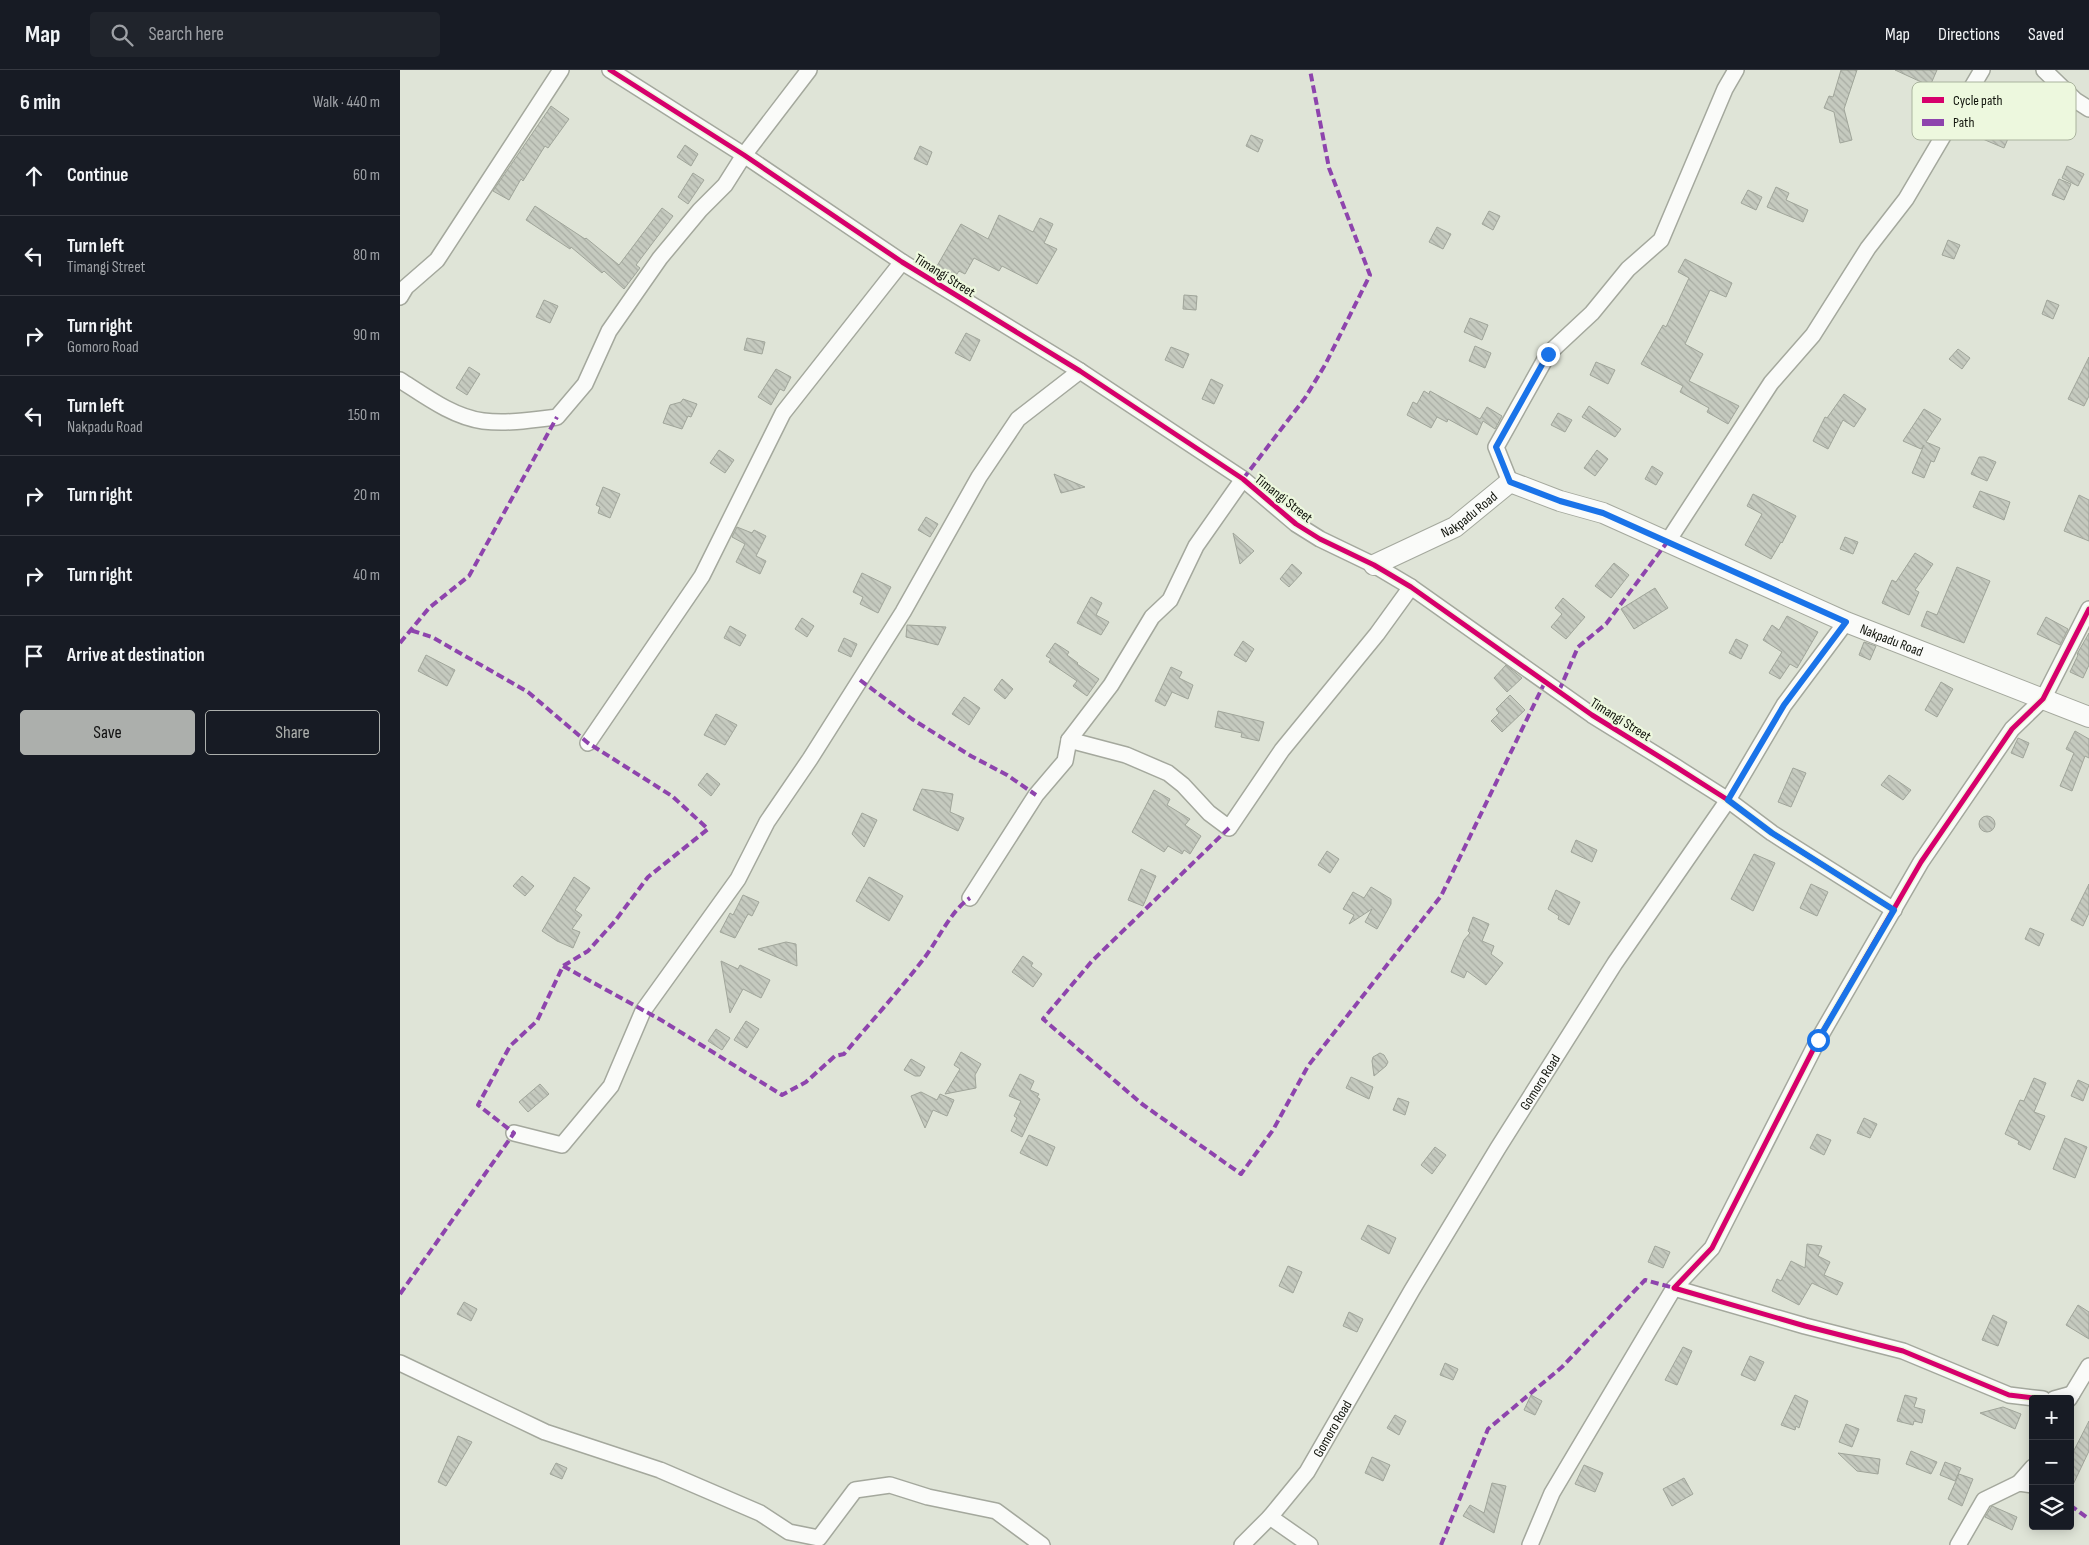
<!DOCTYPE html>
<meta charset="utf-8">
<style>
:root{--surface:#171b24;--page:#20242c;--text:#f1f3f6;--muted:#9ea1a6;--line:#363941;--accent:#acafac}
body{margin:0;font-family:"Sofia Sans Condensed",sans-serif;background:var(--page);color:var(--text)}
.controls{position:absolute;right:15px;bottom:15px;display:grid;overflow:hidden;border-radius:5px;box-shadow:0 2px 12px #0003}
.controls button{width:45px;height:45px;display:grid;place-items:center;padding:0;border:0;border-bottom:1px solid var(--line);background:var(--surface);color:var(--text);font:25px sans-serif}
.stop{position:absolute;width:15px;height:15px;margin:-11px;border:4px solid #1a73e8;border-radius:50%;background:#fff}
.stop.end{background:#1a73e8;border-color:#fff;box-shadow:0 1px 5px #0008}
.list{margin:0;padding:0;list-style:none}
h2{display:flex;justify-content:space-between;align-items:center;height:65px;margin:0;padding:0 20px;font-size:21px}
h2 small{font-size:16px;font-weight:400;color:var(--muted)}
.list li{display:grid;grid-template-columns:32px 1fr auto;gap:15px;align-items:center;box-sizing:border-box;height:80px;padding:0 20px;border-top:1px solid var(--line)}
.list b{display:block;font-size:19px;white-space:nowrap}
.list p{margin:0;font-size:16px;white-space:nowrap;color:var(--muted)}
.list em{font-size:16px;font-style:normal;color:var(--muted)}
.actions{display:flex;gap:10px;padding:15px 20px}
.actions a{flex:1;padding:11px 0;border:1px solid var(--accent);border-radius:5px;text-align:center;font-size:18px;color:var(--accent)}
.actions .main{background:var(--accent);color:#111}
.icon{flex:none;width:28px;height:28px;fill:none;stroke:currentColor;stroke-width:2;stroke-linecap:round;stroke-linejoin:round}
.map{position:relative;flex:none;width:1689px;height:1475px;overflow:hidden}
header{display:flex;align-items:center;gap:30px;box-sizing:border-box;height:70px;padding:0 25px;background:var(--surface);border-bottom:1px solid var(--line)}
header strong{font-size:24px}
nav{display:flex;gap:28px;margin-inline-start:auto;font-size:18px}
.search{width:350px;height:45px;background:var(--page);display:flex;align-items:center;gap:12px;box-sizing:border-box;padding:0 18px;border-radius:5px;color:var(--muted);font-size:19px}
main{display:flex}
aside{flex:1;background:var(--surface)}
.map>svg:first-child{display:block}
</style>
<header>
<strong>Map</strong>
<div class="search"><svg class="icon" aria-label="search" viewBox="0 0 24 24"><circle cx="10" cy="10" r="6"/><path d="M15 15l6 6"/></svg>Search here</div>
<nav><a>Map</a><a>Directions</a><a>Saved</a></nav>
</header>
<main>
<aside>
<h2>6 min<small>Walk · 440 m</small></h2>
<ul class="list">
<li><svg class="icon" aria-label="ahead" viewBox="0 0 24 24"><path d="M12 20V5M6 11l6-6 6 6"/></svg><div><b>Continue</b></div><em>60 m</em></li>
<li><svg class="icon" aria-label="left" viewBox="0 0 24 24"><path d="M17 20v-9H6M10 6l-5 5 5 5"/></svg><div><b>Turn left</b><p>Timangi Street</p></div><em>80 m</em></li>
<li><svg class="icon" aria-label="right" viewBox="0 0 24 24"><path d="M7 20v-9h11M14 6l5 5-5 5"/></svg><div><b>Turn right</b><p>Gomoro Road</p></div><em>90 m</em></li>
<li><svg class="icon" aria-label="left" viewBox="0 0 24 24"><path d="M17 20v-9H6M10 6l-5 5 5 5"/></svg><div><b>Turn left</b><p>Nakpadu Road</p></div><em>150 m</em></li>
<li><svg class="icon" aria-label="right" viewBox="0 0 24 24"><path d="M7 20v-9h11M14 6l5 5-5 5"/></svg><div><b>Turn right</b></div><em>20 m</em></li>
<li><svg class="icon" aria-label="right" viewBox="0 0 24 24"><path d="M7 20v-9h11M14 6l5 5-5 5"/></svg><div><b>Turn right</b></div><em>40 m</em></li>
<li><svg class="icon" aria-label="arrive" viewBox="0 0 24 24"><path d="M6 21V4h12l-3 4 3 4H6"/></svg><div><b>Arrive at destination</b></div></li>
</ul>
<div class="actions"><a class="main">Save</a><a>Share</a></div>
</aside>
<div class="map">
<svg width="1689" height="1475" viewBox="0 0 1689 1475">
<defs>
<pattern id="building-back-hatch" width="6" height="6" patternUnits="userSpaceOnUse" patternTransform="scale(1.25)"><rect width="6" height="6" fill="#c5cabf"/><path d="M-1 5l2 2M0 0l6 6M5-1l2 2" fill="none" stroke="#a8aca3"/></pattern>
</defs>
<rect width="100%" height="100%" fill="#dfe4d7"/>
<path fill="url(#building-back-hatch)" stroke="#a0a59a" d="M1441,0H1457L1444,39L1452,70L1440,73L1434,42L1424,38L1429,26L1433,27Z
M1495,0H1537L1530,16Z
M151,36L169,49L148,78L145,76L123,111L121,109L109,130L93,121Z
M1583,37L1616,50L1604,78L1571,64Z
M851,65L863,70L858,82L846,76Z
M285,75L298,84L291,96L277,87Z
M520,76L532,82L527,95L514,89Z
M1667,96L1684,104L1678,116L1662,108Z
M293,103L304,110L288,134L278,127Z
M1659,109L1671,114L1664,130L1652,125Z
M1376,117L1389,123L1386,130L1408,140L1403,152L1367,137Z
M1348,120L1362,127L1356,140L1341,133Z
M135,136L185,169L186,168L219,195L262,138L273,146L236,195L240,198L224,219L204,201L202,203L171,177L170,179L126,150Z
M1089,141L1100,146L1093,160L1082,154Z
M599,145L633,162L640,148L653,154L644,173L657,179L637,214L602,196L599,201L574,188L565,204L559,201L555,207L537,196L561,154L588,169Z
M1037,157L1051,164L1043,179L1029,172Z
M1548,170L1560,175L1554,189L1542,185Z
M1285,189L1332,213L1326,227L1310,220L1285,274L1303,284L1289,311L1339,336L1328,354L1307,342L1309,338L1280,322L1283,316L1241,294L1263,255L1266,257L1289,208L1278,202Z
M784,225L797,226L796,240L783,239Z
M144,230L158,236L150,253L136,247Z
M1647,230L1659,235L1653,249L1642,244Z
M1070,248L1088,255L1082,270L1064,262Z
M566,263L580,270L570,291L555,283Z
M347,268L365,272L362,284L344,280Z
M1075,276L1091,283L1085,298L1069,291Z
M771,277L789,284L783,298L765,290Z
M1558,279L1570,288L1562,299L1549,289Z
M1689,287V326L1684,336L1668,329Z
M1196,292L1215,300L1208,314L1190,305Z
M69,297L80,304L67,325L56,318Z
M376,299L391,307L384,321L380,319L371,335L358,327Z
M811,309L823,315L814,334L802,329Z
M1024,321L1029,324L1030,321L1080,349L1087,337L1102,346L1095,359L1083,351L1077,365L1048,349L1047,352L1037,347L1031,358L1007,345L1013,332L1017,334Z
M1444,324L1466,339L1454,357L1443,350L1428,379L1413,371L1425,347L1427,348Z
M283,329L297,334L291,347L288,346L282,359L263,353L270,335L281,332Z
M1189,336L1221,359L1215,367L1182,347Z
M1524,339L1541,349L1526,372L1540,378L1534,392L1531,391L1524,408L1512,403L1524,375L1521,379L1503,371Z
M1158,343L1172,350L1165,362L1151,355Z
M319,380L334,390L325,403L310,393Z
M1197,380L1208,389L1195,406L1184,398Z
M1579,387H1584L1596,392L1587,411L1571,404Z
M1252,396L1263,403L1256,415L1245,409Z
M654,404L685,417L661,423Z
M203,417L220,424L210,448L198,443L200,437L196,435Z
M1580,421L1610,432L1604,450L1573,437Z
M1353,424L1396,446L1382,473L1381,472L1371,489L1345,475L1362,444L1347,436Z
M1679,425L1689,430V471L1664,461Z
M526,447L538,454L530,467L518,460Z
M337,457L352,463L354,460L366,466L356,486L366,491L360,504L336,492L345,474L332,467Z
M833,463L854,481L840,494Z
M1445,467L1458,472L1453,484L1440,479Z
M1515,483L1533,494L1515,520L1519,522L1509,545L1482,533L1492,510L1496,512Z
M1214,493L1229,505L1211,528L1195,516Z
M892,494L902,503L889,517L880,509Z
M1557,497L1590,511L1564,573L1521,556L1527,541L1537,545Z
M462,503L491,517L478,543L460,534L463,527L453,522Z
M1255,518L1268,538L1234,559L1221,539Z
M691,527L702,533L696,545L709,552L701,565L677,553Z
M1163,528L1185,547L1166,569L1151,557L1162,544L1155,538Z
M1387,546L1418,562L1397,598L1390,594L1380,609L1369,603L1382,582L1363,570L1372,555L1379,560Z
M1646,547L1668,559L1660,575L1637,564Z
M402,548L414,556L407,567L395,559Z
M507,555L546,557L538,575L506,567Z
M330,556L346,565L340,576L324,568Z
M1689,563V595L1683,608L1670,602L1678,585L1677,584Z
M444,568L457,574L451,587L438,581Z
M1336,569L1348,575L1341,589L1329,583Z
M843,571L854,579L846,592L834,585Z
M1464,572L1476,576L1470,590L1459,585Z
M655,573L669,582L667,585L678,593L677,594L699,609L687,626L673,616L677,611L649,592L651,589L646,586Z
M26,585L55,600L47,616L18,601Z
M1106,595L1122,608L1107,622L1094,608Z
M771,597L782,602L779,608L793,615L788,629L772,622L765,636L755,631Z
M602,609L613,619L605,629L594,620Z
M1541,612L1553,619L1537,647L1525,640Z
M1110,625L1125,640L1102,662L1091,651L1099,643L1096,639Z
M564,627L580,638L569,655L552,644Z
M818,641L864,652L859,671L841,667L842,663L815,657Z
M316,644L337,655L325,675L304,665Z
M1675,661L1689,669V688L1685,686L1672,721L1660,716L1674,683L1666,679Z
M1618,668L1629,673L1623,688L1611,683Z
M1393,698L1406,703L1391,737L1378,732Z
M307,703L320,714L311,726L298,715Z
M1489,705L1511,720L1503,730L1481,715Z
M522,719L553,724L550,742L564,748L558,761L513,740Z
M754,720L770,729L767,735L790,749L785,755L801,766L790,784L784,780L782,784L768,776L764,782L732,762Z
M462,743L477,750L464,777L452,764Z
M1579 754a8 8 0 1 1 16 0a8 8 0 1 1-16 0Z
M1176,770L1197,780L1192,792L1171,782Z
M927,781L939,789L930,803L918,795Z
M1354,784L1375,793L1353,841L1331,829Z
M741,799L756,806L743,836L728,830Z
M122,806L134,816L125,826L113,816Z
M174,807L190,818L175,840L182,845L172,859L180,862L173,878L157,871L142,861Z
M469,807L503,826L489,851L456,831Z
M1411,814L1428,822L1417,846L1400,838Z
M1689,814V843L1683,856L1671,850Z
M971,817L991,829V834L977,859L965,852L972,839L949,854L954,845L943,839L953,822L964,828Z
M1156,820L1180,832L1169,855L1158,849L1159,846L1148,839Z
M343,825L359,832L352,846L348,844L335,868L320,862L330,843L333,845Z
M1073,847L1089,854L1082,871L1094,876L1091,884L1103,893L1086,915L1067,901L1064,908L1051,902L1064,870L1070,863L1068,861Z
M1630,858L1644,864L1639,876L1625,869Z
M386,872L396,874L397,896L358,879Z
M623,886L633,893L631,896L642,904L633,917L612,902Z
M321,891L338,899L340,895L370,910L361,928L343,919L330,943Z
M346,951L359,959L347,978L334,970Z
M316,959L330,968L322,980L308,971Z
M561,982L581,994L575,1005L576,1018L545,1024L560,999L554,995Z
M980,983L984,985L988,992L986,996L974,1006L972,991L973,987Z
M511,989L525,997L520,1006H515L504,1000Z
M620,1004L634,1011L630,1020L639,1024L637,1027L640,1029L622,1067L611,1061L617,1048L614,1046L621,1031L609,1026Z
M951,1007L973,1017L969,1029L946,1018Z
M1634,1008L1646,1013L1634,1042L1645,1046L1630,1080L1618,1074L1619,1071L1605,1064L1620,1030L1624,1031Z
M1678,1010L1689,1015L1683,1031L1671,1026Z
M140,1014L149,1024L128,1042L119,1032Z
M521,1022L537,1030L540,1024L554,1030L547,1046L533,1040L525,1058L511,1026Z
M998,1028L1009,1032L1005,1045L993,1040Z
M1464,1048L1477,1054L1470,1068L1457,1063Z
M1417,1064L1431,1070L1424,1085L1410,1078Z
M629,1065L655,1077L647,1096L620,1083Z
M1665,1068L1687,1077L1675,1108L1653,1099Z
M1035,1077L1046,1085L1032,1104L1021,1095Z
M968,1155L996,1168L989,1184L961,1169Z
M1407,1174L1422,1176L1418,1186L1430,1192L1424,1205L1443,1213L1437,1225L1412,1213L1399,1235L1372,1221L1377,1209L1381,1211L1391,1191L1405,1198Z
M1255,1176L1270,1182L1263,1198L1248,1192Z
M888,1196L902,1202L893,1223L879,1216Z
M64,1232L77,1239L71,1251L57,1244Z
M1678,1235L1689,1242V1269L1666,1255Z
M949,1242L963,1249L957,1262L943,1256Z
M1593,1245L1607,1252L1598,1276L1582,1270Z
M1283,1277L1292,1281L1277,1315L1265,1310Z
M1350,1286L1364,1292L1355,1311L1341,1305Z
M1045,1293L1058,1299L1053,1310L1040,1305Z
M1131,1325L1142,1331L1135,1345L1124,1340Z
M1395,1325L1408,1331L1399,1358L1396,1356L1395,1360L1381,1355Z
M1505,1325L1517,1328L1514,1337L1525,1340L1522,1353L1514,1351L1513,1355L1497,1351Z
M1603,1337L1621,1344L1615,1359L1580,1343Z
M995,1345L1006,1351L999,1365L987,1358Z
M1689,1351V1381L1670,1421V1388Z
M1446,1354L1459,1359L1452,1377L1439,1372Z
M58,1366L72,1372L46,1416L38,1412Z
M1511,1381L1537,1392L1531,1404L1506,1394Z
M1438,1383L1480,1389L1478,1404L1457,1401Z
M972,1387L990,1395L983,1411L965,1403Z
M1545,1392L1561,1398L1555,1411L1540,1405Z
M156,1393L167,1398L162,1409L150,1404Z
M1184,1395L1203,1403L1195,1422L1175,1414Z
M1559,1404L1573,1409L1562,1436L1548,1429Z
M1284,1408L1293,1424L1272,1436L1263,1419Z
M1092,1413L1106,1416L1094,1463L1063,1446L1070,1435L1084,1443Z
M1592,1436L1617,1447L1612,1460L1585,1447Z"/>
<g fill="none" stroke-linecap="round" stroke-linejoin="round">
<g stroke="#a4a89d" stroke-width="18">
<g id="street">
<path d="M210,0L344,85L502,192L680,301L843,409L896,454L920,469L974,495L1011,517L1192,645L1276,697L1328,730L1372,763L1494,840"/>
<path d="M1644,0L1675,30L1689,39"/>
<path d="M0,227L6,217L37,190L161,0"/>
<path d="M0,310C25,326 53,347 83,351C107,354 133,350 157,347L185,314L209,261L260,188L300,140L325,115L344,85L409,0"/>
<path d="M1110,412L1096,377L1148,284L1192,243L1228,199L1261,170L1325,19L1336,0"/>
<path d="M1268,471L1371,313L1413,265L1468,178L1506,129L1582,0"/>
<path d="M669,670L726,685L768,703L783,715L809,743L829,758L882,680L977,564L1011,517"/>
<path d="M188,673L302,506L383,343L502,192"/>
<path d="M570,828L636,725L665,691L669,670L711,615L752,547L770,530L796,476L843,409"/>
<path d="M114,1063L162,1075L211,1016L243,941L338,809L367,752L410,689L503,542L579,407L618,349L680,301"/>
<path d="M0,1293L145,1362L260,1400L360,1443L389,1462L419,1468L455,1420L490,1415L528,1427L596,1441L642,1475"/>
<path d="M1672,1324L1689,1296"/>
<path d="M1643,1329L1609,1325L1503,1281L1405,1256L1274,1218L1312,1178L1418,970L1521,792L1612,659L1643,629L1689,539"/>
<path d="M1654,1329L1672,1324L1669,1329"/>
<path d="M1619,1413L1633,1397"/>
<path d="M870,1447L910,1475"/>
<path id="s1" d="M842,1475L870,1447L907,1402L1012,1220L1098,1078L1215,893L1328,730L1384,635L1446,552"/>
<path d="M1130,1475L1152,1423L1274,1218"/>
<path d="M1558,1475L1584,1430L1619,1413L1633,1415"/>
</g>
</g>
<g stroke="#a4a89d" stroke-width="22">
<g id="secondary">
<path id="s2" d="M974,495L1055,457L1110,412L1160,431L1203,443L1446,552L1689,647"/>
</g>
</g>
<use href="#street" stroke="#fafbf9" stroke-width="15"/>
<use href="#secondary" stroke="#fafbf9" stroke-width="20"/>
<path stroke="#8e44ad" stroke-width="4" stroke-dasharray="8 4" stroke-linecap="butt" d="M843,409L905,328L925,295L970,205L929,98L910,0
M0,573L29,538L69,506L157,347
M460,610L512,649L571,686L607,705L636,725
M1159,621L1178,577L1206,554L1268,471
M829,758L692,891L643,949L742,1034L841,1104L873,1060L908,996L1041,826L1145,612
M163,896L261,950L382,1025L406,1012L435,986L444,984C470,953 497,923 522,891C538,871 550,841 570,828
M0,1224L114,1063L78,1035L110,976L137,951L163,896L188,881L215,851L248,807L308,759L272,726L188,673L128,622L32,567L10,560
M1670,1435L1689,1449
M1041,1475L1088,1359L1162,1297L1245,1210L1274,1218"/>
<g stroke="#edf8de" stroke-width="8">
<path id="cycleway" d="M210,0L344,85L502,192L680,301L843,409L896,454L920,469L974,495L1011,517L1192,645L1276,697L1328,730L1372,763L1494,840
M1643,1329L1609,1325L1503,1281L1405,1256L1274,1218L1312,1178L1418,970L1521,792L1612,659L1643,629L1689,539"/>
</g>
<use href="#cycleway" stroke="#d6006c" stroke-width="5"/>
</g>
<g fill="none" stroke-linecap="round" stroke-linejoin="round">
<path stroke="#1a73e8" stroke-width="6" d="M1148,284L1096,377L1110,412L1160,431L1203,443L1446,552L1384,635L1328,730L1372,763L1494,840L1418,970"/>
</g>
<g text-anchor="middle" stroke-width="4.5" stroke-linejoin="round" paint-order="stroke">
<g font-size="14" fill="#0f120a" stroke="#edf8de">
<text transform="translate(545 205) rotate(32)" y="5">Timangi Street</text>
<text transform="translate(884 428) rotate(38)" y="5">Timangi Street</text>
<text dy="5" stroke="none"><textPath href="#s2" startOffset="108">Nakpadu Road</textPath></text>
<text dy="5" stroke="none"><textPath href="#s2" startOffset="574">Nakpadu Road</textPath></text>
<text transform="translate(1221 649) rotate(32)" y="5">Timangi Street</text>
<text dy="5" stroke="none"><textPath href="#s1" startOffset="552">Gomoro Road</textPath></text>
<text dy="5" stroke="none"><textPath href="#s1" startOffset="148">Gomoro Road</textPath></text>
</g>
</g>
<rect x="1512" y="12" width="164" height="58" rx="8" fill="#edf8de" stroke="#aab39e" stroke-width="1"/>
<rect x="1522" y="27" width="22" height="6" fill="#d6006c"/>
<rect x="1522" y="49" width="22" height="7" fill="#8e44ad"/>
<g font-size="14" fill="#0f120a">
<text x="1553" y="35">Cycle path</text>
<text x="1553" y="57">Path</text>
</g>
</svg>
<div class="controls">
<button>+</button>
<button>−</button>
<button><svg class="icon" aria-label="layers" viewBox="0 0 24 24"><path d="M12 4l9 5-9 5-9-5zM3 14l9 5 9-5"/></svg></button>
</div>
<div class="stop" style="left:1418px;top:970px"></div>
<div class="stop end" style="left:1148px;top:284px"></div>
</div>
</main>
